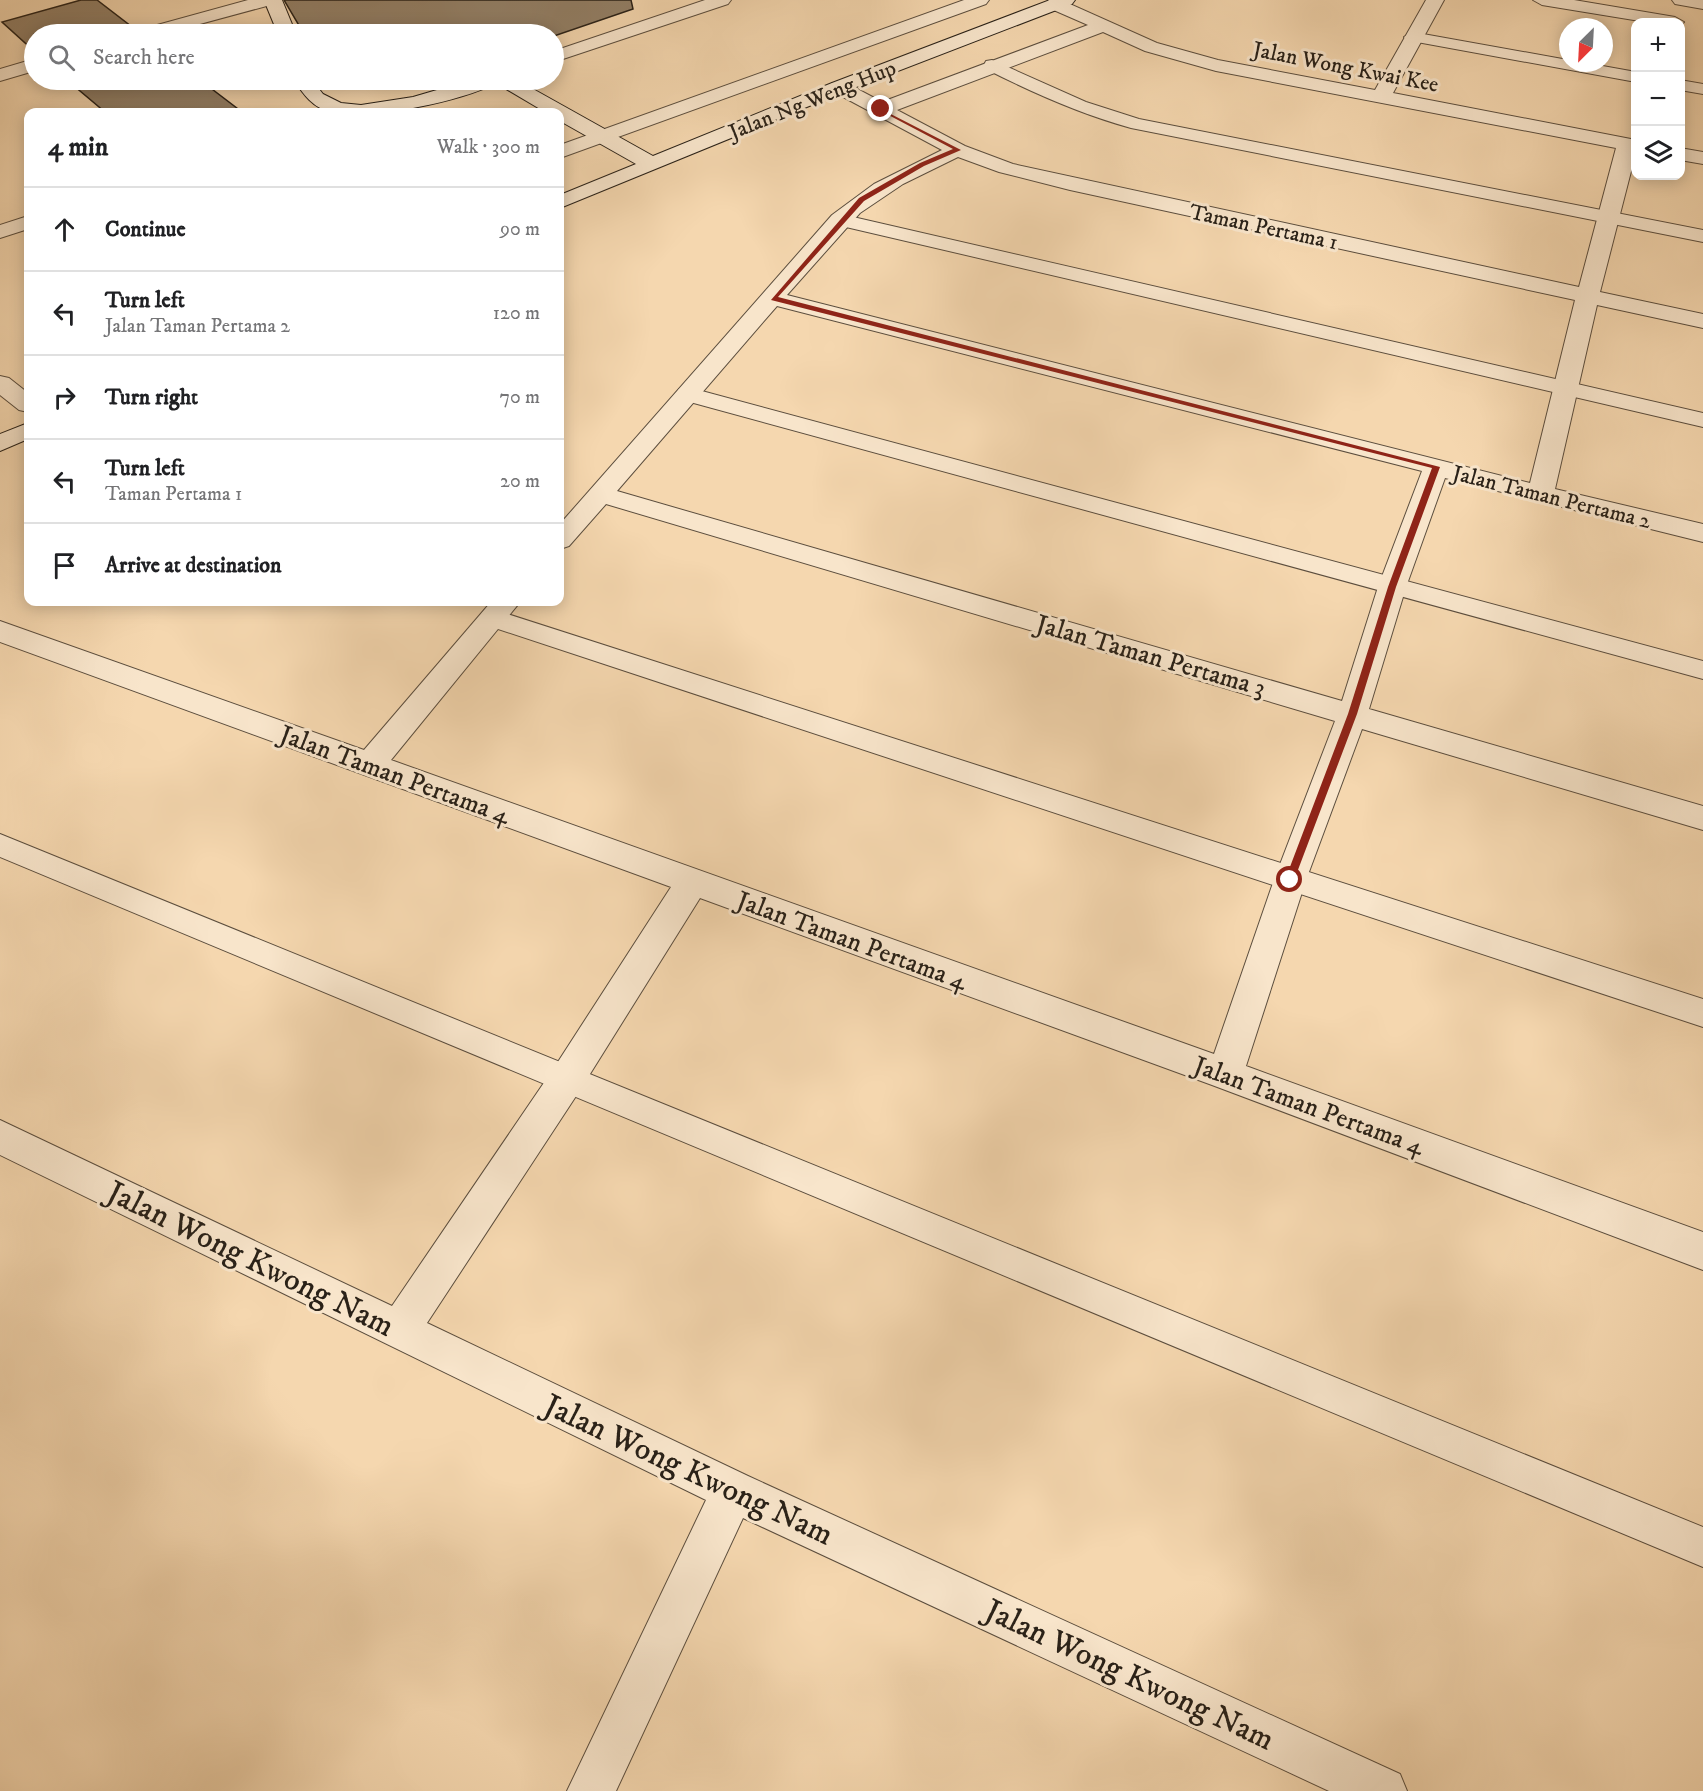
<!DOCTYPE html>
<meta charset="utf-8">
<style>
:root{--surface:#fff;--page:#f6f6f6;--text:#202124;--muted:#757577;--line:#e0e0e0}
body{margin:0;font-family:"IM FELL DW Pica",serif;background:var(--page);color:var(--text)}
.controls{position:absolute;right:18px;top:18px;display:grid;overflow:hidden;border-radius:12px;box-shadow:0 3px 15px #0003}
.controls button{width:54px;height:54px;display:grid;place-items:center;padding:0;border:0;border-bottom:2px solid var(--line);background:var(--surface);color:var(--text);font:30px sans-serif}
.compass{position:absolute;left:1559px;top:18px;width:54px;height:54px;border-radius:50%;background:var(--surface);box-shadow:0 3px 15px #0003;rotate:204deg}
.stop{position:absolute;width:18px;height:18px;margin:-14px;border:4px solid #8f2418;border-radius:50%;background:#fff}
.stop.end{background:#8f2418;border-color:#fff;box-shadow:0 2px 6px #0008}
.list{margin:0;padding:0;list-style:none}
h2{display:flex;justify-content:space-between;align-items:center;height:78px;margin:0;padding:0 24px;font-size:26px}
h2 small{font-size:20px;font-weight:400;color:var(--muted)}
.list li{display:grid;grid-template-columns:39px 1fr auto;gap:18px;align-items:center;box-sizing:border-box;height:84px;padding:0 24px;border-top:2px solid var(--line)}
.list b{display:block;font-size:22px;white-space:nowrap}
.list p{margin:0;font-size:20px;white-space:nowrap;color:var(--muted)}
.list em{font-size:20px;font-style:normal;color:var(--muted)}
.icon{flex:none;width:33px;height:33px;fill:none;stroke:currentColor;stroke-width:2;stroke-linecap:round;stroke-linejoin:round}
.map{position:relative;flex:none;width:1703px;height:1791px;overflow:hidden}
.search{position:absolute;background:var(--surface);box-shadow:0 3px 15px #0003;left:24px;top:24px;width:540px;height:66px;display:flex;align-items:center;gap:15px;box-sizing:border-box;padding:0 21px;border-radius:33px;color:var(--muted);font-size:22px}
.panel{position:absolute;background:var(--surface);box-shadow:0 3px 15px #0003;left:24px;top:108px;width:540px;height:498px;border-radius:12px}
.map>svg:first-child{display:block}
</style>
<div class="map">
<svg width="1703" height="1791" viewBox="0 0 1703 1791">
<rect width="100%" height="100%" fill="#f5d7af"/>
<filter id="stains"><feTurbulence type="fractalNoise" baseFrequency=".00333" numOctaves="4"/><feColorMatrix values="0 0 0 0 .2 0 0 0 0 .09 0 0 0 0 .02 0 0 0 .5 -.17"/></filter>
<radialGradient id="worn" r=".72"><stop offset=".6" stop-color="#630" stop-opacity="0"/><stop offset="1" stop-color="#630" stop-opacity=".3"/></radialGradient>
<path fill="#938067" stroke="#292118" stroke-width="1.5" d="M81,0H97L136,30L134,34H34V51L2,22Z
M284,0H631L633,9L554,36L304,34Z
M67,80H200L242,112H105Z
M333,80H370L340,89Z"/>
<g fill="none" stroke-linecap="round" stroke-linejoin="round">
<g stroke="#5c4e3e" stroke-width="2">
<path id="lane" d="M1412,32L1568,60V63H1586L1636,72V82L1406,40L1404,37Z
M992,60L1086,102L1139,119L1703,230V242L1131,128C1080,114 1033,93 986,69L984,65L986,61Z
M1680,80L1703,84V94L1680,90Z
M840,214L1703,413V427L833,224L830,220L833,216Z
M687,387L1703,661V679L679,399L676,394L679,389Z
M492,609L1703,999V1027L483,624L479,618L483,612Z
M0,834L1703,1527V1567L0,857Z"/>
</g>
<g stroke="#5c4e3e" stroke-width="2">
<path id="street" d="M248,0H277L274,4L163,34H136L139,30Z
M705,0H731L728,4L554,62V51Z
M964,0H989L986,4L560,158V145Z
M1049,0H1061L1157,43L1218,60L1375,90L1426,0H1444L1393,93L1636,140V152L1600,292L1703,314V328L1597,305L1555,489L1703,524V542L1445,478L1406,587L1369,709L1703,806V830L1362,729L1306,880L1246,1066L1703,1232V1270L1212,1085L700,898L580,1090L427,1323L748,1476L1400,1774L1407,1791H1329L743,1518L616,1791H567L706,1500L0,1155V1120L392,1306L554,1068L671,887L0,642V621L364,750L491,602H520L391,760L1214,1054L1274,880L1335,721L606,504L569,546L560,549V524L832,215L874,184L942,150L832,91L830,87L832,83H846L882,102L1088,25L1049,8L1046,4ZM1103,32L1145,51L1216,71L1616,148L1579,287L1013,164L965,146L897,110ZM958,157L999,172L1070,190L1575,300L1530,483L787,295L860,213L903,184ZM777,306L1422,471L1378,587L1342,701L617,491Z
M1533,0H1574L1675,17L1684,22L1680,26V22H1646L1542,5Z
M1672,0H1703V9L1675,4Z
M34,59V71L0,81V69Z
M1680,148L1703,152V164L1680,160Z
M28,216V229L0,238V225Z
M0,376L9,378L28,393V412L19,410L0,395Z"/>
</g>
<g stroke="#292118" stroke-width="2">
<path id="secondary" d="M264,0H282L296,34H278Z
M1050,0H1075L1072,4L846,91L560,208V195L636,164L560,121V112H545L496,83C464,101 368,121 331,112C313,108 303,94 294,80H312L323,94L341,103L361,105L413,97L471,80H517L653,156L832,83Z
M28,423V439L0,451V434Z"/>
</g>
<use href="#lane" fill="#f8e5cb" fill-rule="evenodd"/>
<use href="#street" fill="#f8e5cb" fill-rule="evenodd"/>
<use href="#secondary" fill="#f8e5cb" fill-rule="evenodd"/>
</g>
<path fill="#8f2418" d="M879,108L961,150L924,166L864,201L778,297L1440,467L1396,587L1357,714L1293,883L1290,884L1285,880L1348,714L1388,587L1432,468L771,300L859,198L920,163L953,149L879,110Z"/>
<g text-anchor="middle" stroke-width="6" stroke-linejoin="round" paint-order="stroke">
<g font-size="22" fill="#292118" stroke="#f8e5cb">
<text transform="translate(1346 66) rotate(11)" y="8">Jalan Wong Kwai Kee</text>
<text transform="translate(812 99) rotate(-22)" y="8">Jalan Ng Weng Hup</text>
<text transform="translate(1264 226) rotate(12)" y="8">Taman Pertama 1</text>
<text transform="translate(1552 496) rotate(14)" y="8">Jalan Taman Pertama 2</text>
</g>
<g font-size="26" fill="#292118" stroke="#f8e5cb">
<text transform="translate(1151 655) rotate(16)" y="9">Jalan Taman Pertama 3</text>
<text transform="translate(395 774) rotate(20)" y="9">Jalan Taman Pertama 4</text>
<text transform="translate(852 940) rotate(20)" y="9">Jalan Taman Pertama 4</text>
<text transform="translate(1309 1105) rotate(20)" y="9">Jalan Taman Pertama 4</text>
</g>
<g font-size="32" fill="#292118" stroke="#f8e5cb">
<text transform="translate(251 1258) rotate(26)" y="11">Jalan Wong Kwong Nam</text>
<text transform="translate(689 1469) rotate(25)" y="11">Jalan Wong Kwong Nam</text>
<text transform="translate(1130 1674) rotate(25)" y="11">Jalan Wong Kwong Nam</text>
</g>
</g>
<rect width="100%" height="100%" filter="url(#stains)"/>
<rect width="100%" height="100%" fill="url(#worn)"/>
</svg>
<div class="controls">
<button>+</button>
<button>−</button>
<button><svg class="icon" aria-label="layers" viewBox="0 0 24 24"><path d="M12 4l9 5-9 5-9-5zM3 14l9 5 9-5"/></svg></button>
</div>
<svg class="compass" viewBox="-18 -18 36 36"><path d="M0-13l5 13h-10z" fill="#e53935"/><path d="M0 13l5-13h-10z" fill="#757577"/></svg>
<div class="stop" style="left:1290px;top:880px"></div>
<div class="stop end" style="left:881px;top:109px"></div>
<div class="search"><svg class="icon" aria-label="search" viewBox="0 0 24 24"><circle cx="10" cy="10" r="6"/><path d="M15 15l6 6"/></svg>Search here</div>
<section class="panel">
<h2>4 min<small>Walk · 300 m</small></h2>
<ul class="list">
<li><svg class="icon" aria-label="ahead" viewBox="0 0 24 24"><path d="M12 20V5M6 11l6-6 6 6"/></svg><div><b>Continue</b></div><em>90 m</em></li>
<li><svg class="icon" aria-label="left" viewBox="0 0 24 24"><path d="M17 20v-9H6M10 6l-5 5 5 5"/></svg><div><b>Turn left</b><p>Jalan Taman Pertama 2</p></div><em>120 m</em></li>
<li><svg class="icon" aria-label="right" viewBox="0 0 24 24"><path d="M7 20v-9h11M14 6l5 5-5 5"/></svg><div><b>Turn right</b></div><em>70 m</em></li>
<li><svg class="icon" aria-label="left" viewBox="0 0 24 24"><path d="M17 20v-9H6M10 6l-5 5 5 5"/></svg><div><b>Turn left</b><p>Taman Pertama 1</p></div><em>20 m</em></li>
<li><svg class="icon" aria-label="arrive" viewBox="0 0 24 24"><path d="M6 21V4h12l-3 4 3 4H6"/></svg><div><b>Arrive at destination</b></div></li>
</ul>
</section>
</div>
